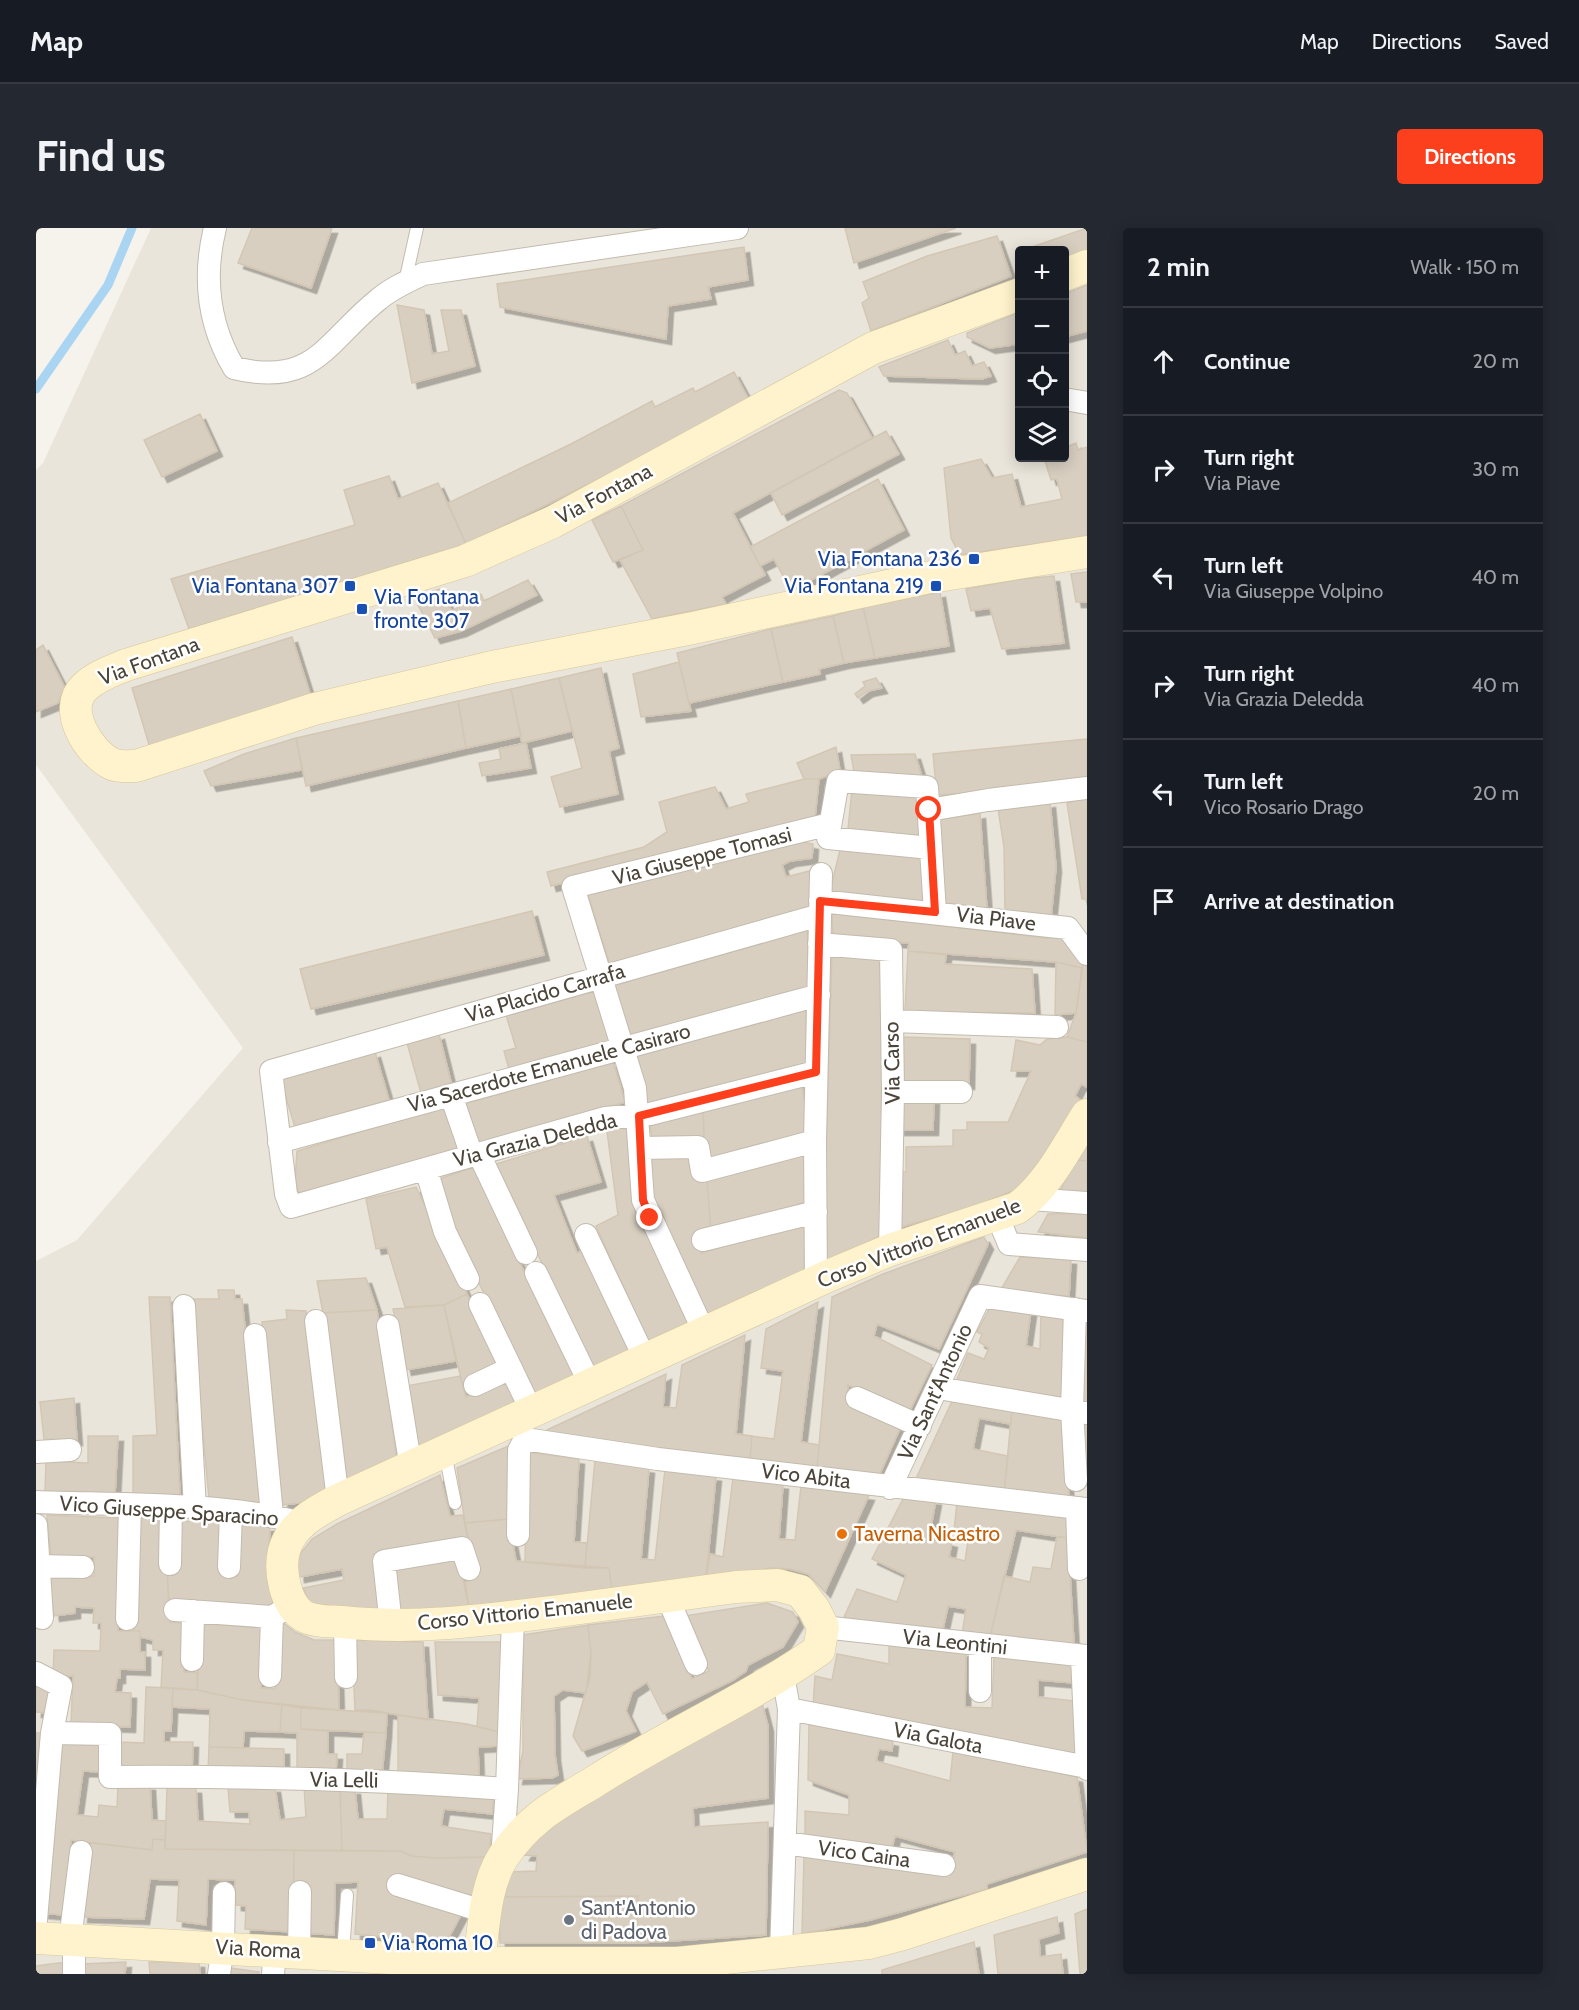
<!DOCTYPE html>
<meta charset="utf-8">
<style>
:root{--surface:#171b24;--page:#242831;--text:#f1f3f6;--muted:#9ea1a6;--line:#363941;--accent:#fc3f1d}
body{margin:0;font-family:Cabin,sans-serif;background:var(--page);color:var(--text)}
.controls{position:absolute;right:18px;top:18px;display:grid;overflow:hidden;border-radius:6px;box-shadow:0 3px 15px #0003}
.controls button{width:54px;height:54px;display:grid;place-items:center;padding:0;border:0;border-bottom:2px solid var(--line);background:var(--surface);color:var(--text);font:30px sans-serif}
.stop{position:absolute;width:18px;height:18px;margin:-14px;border:4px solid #fc3f1d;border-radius:50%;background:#fff}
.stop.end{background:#fc3f1d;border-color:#fff;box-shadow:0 2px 6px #0008}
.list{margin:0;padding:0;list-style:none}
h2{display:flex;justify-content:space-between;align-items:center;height:78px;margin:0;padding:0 24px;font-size:26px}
h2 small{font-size:20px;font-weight:400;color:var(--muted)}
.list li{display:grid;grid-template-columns:39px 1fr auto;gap:18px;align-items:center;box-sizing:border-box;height:108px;padding:0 24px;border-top:2px solid var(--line)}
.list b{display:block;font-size:22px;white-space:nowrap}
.list p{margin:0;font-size:20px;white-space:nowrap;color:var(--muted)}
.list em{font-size:20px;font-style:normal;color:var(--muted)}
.icon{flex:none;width:33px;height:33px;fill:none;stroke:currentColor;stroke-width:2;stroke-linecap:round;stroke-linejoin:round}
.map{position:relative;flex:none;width:1051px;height:1746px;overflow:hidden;border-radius:6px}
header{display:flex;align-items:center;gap:36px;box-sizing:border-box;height:84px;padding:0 30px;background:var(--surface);border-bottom:2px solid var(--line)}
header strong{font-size:28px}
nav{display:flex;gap:33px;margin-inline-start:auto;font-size:21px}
.intro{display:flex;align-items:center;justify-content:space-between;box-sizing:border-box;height:144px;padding:0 36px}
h1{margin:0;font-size:42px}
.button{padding:15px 27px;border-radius:6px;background:var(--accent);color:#fff;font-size:21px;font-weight:700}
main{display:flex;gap:36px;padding:0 36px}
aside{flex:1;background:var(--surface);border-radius:6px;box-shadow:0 3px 15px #0003}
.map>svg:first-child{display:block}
</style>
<header>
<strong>Map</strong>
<nav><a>Map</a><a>Directions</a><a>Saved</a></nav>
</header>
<div class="intro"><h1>Find us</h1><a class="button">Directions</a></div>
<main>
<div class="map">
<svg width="1051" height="1746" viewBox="0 0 1051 1746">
<defs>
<filter id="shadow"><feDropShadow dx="5.5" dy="5.5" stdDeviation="0" flood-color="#0004"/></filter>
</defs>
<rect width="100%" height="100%" fill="#f6f3ec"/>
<path fill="#eae5da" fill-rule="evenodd" d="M115,0H1051V1746H0V1033L41,1012L207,820L0,537V242L7,235ZM984,22H1028V230H984Z"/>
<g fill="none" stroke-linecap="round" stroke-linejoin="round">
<path stroke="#a9d4f2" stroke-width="9" d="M0,161L72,57L96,0"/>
</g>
<path fill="#d8cfc1" stroke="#d3c7b4" stroke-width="1.5" filter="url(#shadow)" d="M216,0H296L275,60L202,35Z
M809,0H920L818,35Z
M1051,0V23L1028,32V22H987Z
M961,8L975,48L835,103L826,75L833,70L827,54L891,28Z
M708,19L712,52L672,59L675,71L632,78L630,111L464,79L461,56Z
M984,24V51L981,25Z
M1051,57V103L1028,109V66Z
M361,77L388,82L396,126L413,123L405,82H425L439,138L376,155Z
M984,84V116L954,120L931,109V105Z
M912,112L919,127L929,123L936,138L948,134L955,148L946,151L848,148L843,139Z
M698,144L713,172L616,225L430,316L412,275L535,216L616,173L619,179L657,160L659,164Z
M803,162L811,165L836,210L697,285L729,347L686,369L690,376L616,391L584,332L607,322L585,278Z
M164,186L181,223L126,249L108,212Z
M850,203L863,226L746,287L735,265Z
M1040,215L1042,222L1051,219V308L924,327L915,310L908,240L945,231L956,250L976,246L985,279L1026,271L1021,251L1015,252L1009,233H1017L1016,230H1028V220Z
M353,248L362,271L402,255L430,316L153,401L135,351L319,297L308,262Z
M842,251L868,302L755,363L738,331L724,338L714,319Z
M585,278L607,322L577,334L556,292Z
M1051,344V374H1040L1035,346Z
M1018,348L1028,415L966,421L954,380L935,383L930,361L985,351Z
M492,352L501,367L425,403L399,410L378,369L404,361L416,383L445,366L448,373Z
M904,364L913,418L839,430L827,379Z
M827,379L839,430L808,435L797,388Z
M797,388L808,435L783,441L784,446L747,454L735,401Z
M735,401L747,454L653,475L641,425Z
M256,409L276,472L115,523L96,460Z
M7,417L29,460L22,475L0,484V422Z
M643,434L655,483L605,489L597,446Z
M565,440L583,520L573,523L582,566L524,579L515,549L546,540L523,450Z
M523,450L536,503L486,515L475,461Z
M840,450L846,460L832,463L822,470L819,466L829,458L827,454Z
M475,461L485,508L430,520L422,473Z
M422,473L430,520L270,558L260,510Z
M260,510L266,542L175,558L168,543L208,526Z
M1051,511V552L999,561L901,567L897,526Z
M490,515L495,540L446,548L443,535L465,531L463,521Z
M800,519L804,543L783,551H768L761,535Z
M879,526L887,552L818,544L815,527Z
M768,551H783L779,589L515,658L511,644L608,619L631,604L623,574L679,559L690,581L713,574L710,566Z
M816,562L884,566L885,611L812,601Z
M1051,570V671H1046L1031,575Z
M1014,574L1020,639L1015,690L969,685L968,619L962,581Z
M944,585L951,682L908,677L901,592Z
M757,612L777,616L776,630L754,633L746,637L750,649L777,642L776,681L574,737L552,667Z
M804,622L886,627L888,674L793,667Z
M496,683L508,727L275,781L264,741Z
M796,684L1010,710L1028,709L1047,736L1046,740L1020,734L872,723L873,715L797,709Z
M771,701L774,758L593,808L577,754Z
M872,723L910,727L909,736L996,741L999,785L869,784Z
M796,724L848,726V1006L791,1034L789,957Z
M1020,734L1046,740L1040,785L1019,787Z
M1047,736L1051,738V814L1031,809L1040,785Z
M557,761L574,816L474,845L468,823L480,820L470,787Z
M770,779L771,835L612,880L601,828Z
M403,806L416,858L385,865L371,815Z
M867,809L934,811L933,856L866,854Z
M1031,809L1051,814V859L1045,856L1039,868L1046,873L984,960L934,980L861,1000L862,944H870V919L917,918V902H931V894H972L995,843H975L980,812L1004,817L1011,811Z
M339,824L353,872L259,899L244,850Z
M577,833L589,874L440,918L428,876Z
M765,854L769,874L770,907L669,936L667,881Z
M863,871H898L897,902H863Z
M399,881H409L426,923L264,970L259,953L261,923Z
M667,881L668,913L617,914L613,893Z
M596,895L600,974L655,1098L614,1118L560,998L582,987L570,896Z
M551,908L565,954L518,967L541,1025L548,1022L595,1123L555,1141L460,936Z
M1051,916V933L1040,932Z
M769,923L770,974L675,1005L671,951Z
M656,924L671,951L675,1005L661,1016L665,1025L769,995L768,1047L668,1091L614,971L612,926Z
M1040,932L1051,933V969L1021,968Z
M438,939L539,1150L498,1169L416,999L403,951Z
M380,959L431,1066L408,1077L369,1079L351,1019L340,1021L330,971Z
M1051,985V1010L1002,1004L1012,986Z
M948,1009L952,1016L903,1121L841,1096L838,1108L896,1137L874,1182L812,1157L811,1173L865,1198L843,1248L781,1240L796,1069L847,1046Z
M984,1029L1035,1031L1033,1068L964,1063Z
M330,1050L341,1082L287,1085L281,1053Z
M182,1062H198L199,1071H206L227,1275L173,1270L154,1071H183Z
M431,1066L463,1136L426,1155L408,1077Z
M113,1069H134L144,1267L97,1266V1208L121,1207Z
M782,1074L765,1214L783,1217L781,1240L714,1232L716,1208L738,1211L747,1143L725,1140L730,1101Z
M408,1077L420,1133L370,1142L357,1081Z
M954,1079L995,1083L990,1118L1004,1121L1005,1084L1027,1085L1030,1176L924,1157L921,1151L932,1125L948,1131L953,1120L943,1114L946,1106L941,1104Z
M250,1082L270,1083L291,1263L270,1274L247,1277L235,1216L226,1094L251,1091Z
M341,1082L361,1234L308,1255L287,1085Z
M1046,1090H1051V1179L1047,1178Z
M709,1107L700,1206L716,1208L714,1232L512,1210L511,1202L630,1146L627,1179L640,1180L646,1137Z
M424,1148L430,1169L470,1151L483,1176L379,1221L370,1158Z
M38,1170L41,1212L8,1211L4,1174Z
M917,1171L976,1181L975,1196L943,1190L937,1221L972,1228L968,1266L878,1255Z
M976,1181L1028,1190L1033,1273L968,1266Z
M1046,1192L1051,1194V1258Z
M52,1208H82L79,1266L9,1263L10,1233L52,1235Z
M475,1217L472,1291L429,1295L421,1240Z
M491,1224L543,1231L538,1314L551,1315L549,1340L489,1334Z
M559,1232L613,1240L605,1331L619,1332L629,1241L680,1248L670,1350L576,1362L573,1340H549Z
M404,1247L414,1288L427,1287L432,1311L395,1315L338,1326L344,1381L276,1380L267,1360L308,1352L306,1341L263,1349L261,1330L276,1311L301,1296Z
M697,1250L747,1256L743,1311L759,1312L765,1258L833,1267L789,1364L772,1346L754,1341L736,1340L670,1350L674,1326L687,1329Z
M868,1269L900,1272L893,1309L916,1314L913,1329L929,1333L933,1306L918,1303L921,1274L1031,1288L1032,1310L980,1302L954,1409L926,1406L930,1381L912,1378L907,1401L886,1398L885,1402L839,1398L808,1389L821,1361L861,1374L870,1347L836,1331Z
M11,1287L84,1290L82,1403H104V1424H109V1442L84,1441V1450H81L79,1464L95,1465L94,1499L35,1497L37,1448H17L18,1422L64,1423L65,1395H57L58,1380L39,1379V1385L18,1388L13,1347L58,1348V1329H15Z
M101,1290H127L125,1343H131L134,1394L150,1395L148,1444L162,1445L161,1462L125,1460L127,1422H117V1412L104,1409V1403H98Z
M472,1291L480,1333L573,1340L576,1362L433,1379L429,1354L441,1350L429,1295Z
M140,1293L186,1294L184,1346L202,1348L204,1298H234L232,1347L238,1379L133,1374L131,1343Z
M1021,1309L1032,1310L1038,1417L954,1409L968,1348L994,1354L997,1339L1015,1341Z
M422,1328L433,1379L364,1383L358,1339Z
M731,1375L757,1384L762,1394L747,1419L712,1437L710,1443L697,1452L627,1486L611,1454L596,1464L590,1483L600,1503L546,1523L537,1508L554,1449L555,1425L552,1397L628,1388L656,1451L673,1443L648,1388Z
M163,1395L227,1398L225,1460L239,1461L241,1399L249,1396L259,1404L278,1412H301L303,1482L207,1472L161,1462Z
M552,1397L555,1425L550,1465L527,1462L518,1468L519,1527L522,1547L516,1550L481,1551L487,1523V1407Z
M316,1412L387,1414L392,1492L334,1482H319Z
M399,1414H467L464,1504L441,1499L443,1470L402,1467Z
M853,1414L930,1424L929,1479L956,1480L958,1427L1036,1437L1038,1455L1002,1452V1469L1038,1473L1041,1529L777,1480L779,1448L796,1452L801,1426L853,1436Z
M0,1453L14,1459L13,1485L0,1484Z
M110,1459L137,1460L135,1503H128V1514H157L156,1545L80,1542L81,1514L108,1515Z
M137,1460L161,1462L207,1472L246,1477L244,1504L208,1503L207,1520L173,1519L174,1481L136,1479Z
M726,1475L732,1498V1570L657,1580L658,1599L732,1594L730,1707L602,1715V1668L469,1669L472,1644L500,1643L501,1628L488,1627L503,1601Z
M246,1477L265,1480V1501L292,1503V1526H301L300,1544L261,1543V1505L244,1504Z
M265,1480L351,1485L350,1505L265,1501Z
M362,1487L431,1496L464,1504L463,1518L442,1519L443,1550L362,1546Z
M773,1496L857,1513L856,1523L843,1521L840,1533L914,1553L917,1524L1041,1549L1051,1624L951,1656V1661L834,1692L766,1706L768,1627L915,1644L919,1624L859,1608L855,1623L769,1610V1583L813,1587V1567L772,1552Z
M328,1504L350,1505L346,1546H311V1526H326Z
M0,1505H7L5,1553H0Z
M25,1512L68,1514V1544L47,1543L41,1587L62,1589L63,1577L81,1579L82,1556L114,1557L116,1592L130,1593L129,1612L117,1611L116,1622L35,1612L27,1687L7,1685L17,1579L23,1556Z
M173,1519L248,1521V1545L172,1543Z
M268,1558L304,1561L306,1623L129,1621L131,1559L160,1560L162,1593L214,1596L213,1584H194L192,1559H239L244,1592L270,1589Z
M304,1561H319L322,1591H351L352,1562L458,1568L456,1586L408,1581L405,1598L455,1606L453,1629L398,1630L376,1628L364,1623H306Z
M117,1611L129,1612V1621L258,1622L257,1704L209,1701L210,1678L200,1677L199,1652L172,1651L170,1697L141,1693L143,1652L114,1651L108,1691L46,1689L55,1615L116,1622Z
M258,1622L364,1623L376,1628L398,1630L453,1629L452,1637L434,1671L355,1648L353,1662L427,1683L410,1715L319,1706L322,1654L299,1655L298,1707L269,1705L272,1656L258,1655Z
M602,1668V1715H464L463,1669Z
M1051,1681V1746H1044L1039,1686Z
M1021,1689L1023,1705L1003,1711L1004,1729L1025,1726L1027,1746H962L958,1707Z
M938,1714L943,1746H846V1742Z
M30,1734V1746H0V1738Z
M90,1734L89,1746H45V1736Z
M113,1734H163L164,1746H114Z
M195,1740L223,1744V1746H195Z"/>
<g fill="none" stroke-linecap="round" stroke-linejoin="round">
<g stroke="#c2bbae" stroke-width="14">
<path id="lane" d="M369,54L381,0
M409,1225L419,1275
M307,1725L311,1667"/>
</g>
<g stroke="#c2bbae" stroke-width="24">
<path id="street" d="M179,0C167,49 172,96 198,140C279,160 290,113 343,71C356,60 372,53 387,46L701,0
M1028,171L1051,175
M893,582L952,572L1051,560
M895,620L792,610L802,553L891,559C894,601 896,643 899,684
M784,673L1032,700L1051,726
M783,716L855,722L857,864L854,1022
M856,793L1021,799
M780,844L614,886L569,890L255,979L250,966L235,843L784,687
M857,864H925
M415,867L436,928
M243,914L783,767
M604,920L662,919L666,943L779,913
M443,926L490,1025
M390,941L409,1004L432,1051
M994,971L1051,975
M961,987L973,1016L1051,1022
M550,1007L610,1133
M667,1012L780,984
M500,1045L555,1158
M780,1055L779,913L785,646
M444,1076L496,1184
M148,1078L159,1281
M1039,1081L1036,1182L1040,1252
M280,1093L302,1272
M352,1098L375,1240
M669,1106L607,972L599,860L537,659L794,596
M219,1107L236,1287
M439,1157L475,1140
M902,1160L1050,1185
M821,1170L884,1198
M489,1211L622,1231L1051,1281
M0,1224L34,1222
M854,1260L944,1068L1051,1083
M0,1274C82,1277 187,1274 265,1295
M1041,1280L1043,1341
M0,1297L6,1390
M482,1307L483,1222L489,1211
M134,1336L135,1279
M3,1338L47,1339
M193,1339L195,1284
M631,1368L660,1436
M139,1382L236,1389L257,1376
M91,1391L94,1277
M309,1395L310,1449
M355,1397L348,1333L426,1320L433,1341
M787,1399L1051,1428
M944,1417V1463
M1046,1428L1051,1541
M156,1432L157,1383
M0,1445L25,1458L16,1505L0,1692
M234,1448L236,1389
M753,1481L1051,1539
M16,1505L74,1506V1549C206,1548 339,1551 471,1561L477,1389
M749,1615L908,1637
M466,1630L471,1561
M362,1657L450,1684
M34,1712L45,1624
M263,1724L264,1664
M745,1725L753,1481L747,1447
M38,1746V1712
M183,1746L187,1719L188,1665
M237,1746L239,1722"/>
</g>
<g stroke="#d6c79b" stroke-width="33">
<path id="secondary" d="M1028,47L1051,38
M984,66L837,120L517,294L429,333L90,437C76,443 60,448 49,459C25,481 53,525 76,536C82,539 93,538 100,538L278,481L456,439L657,400L889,350L1051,324
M0,1710L443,1735H642L833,1715L867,1706L1051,1646
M443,1735C448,1701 448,1659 467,1629C493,1590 520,1577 558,1554C631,1507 712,1472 783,1422L787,1399L778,1381L764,1363L741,1357L700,1359C641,1367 582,1375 523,1383C451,1392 379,1402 306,1394C293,1393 276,1394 266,1387C249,1375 243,1342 248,1323C255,1297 279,1284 302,1272L792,1048L854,1022L981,980C1012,958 1031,918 1051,887"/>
</g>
<use href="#lane" stroke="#fff" stroke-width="12"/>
<use href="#street" stroke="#fff" stroke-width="22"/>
<use href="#secondary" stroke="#fff3cd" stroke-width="32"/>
</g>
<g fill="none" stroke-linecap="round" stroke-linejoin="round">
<path stroke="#fc3f1d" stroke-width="8" d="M614,990L607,972L603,888L780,844L784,673L899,684L893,582"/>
</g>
<g fill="#1a4fb4" stroke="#fff" stroke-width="2">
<rect x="932" y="325" width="12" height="12" rx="3"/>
<rect x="308" y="352" width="12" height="12" rx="3"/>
<rect x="894" y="352" width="12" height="12" rx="3"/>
<rect x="320" y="375" width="12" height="12" rx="3"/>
<rect x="328" y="1709" width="12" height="12" rx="3"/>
</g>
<circle fill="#e8710a" stroke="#fff" stroke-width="2" cx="806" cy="1306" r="6"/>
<circle fill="#6b7280" stroke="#fff" stroke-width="2" cx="533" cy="1692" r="6"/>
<g text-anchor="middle" stroke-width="5" stroke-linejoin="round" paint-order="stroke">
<g font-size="21" fill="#4b4439" stroke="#fff">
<text transform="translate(568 266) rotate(-28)" y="7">Via Fontana</text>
<text transform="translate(113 433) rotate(-20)" y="7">Via Fontana</text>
<text transform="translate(666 628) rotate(-14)" y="7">Via Giuseppe Tomasi</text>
<text transform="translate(960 691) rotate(7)" y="7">Via Piave</text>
<text transform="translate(509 765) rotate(-16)" y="7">Via Placido Carrafa</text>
<text transform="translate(856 835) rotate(-91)" y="7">Via Carso</text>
<text transform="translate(513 840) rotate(-15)" y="7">Via Sacerdote Emanuele Casiraro</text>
<text transform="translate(499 912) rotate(-14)" y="7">Via Grazia Deledda</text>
<text transform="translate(883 1015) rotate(-21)" y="7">Corso Vittorio Emanuele</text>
<text transform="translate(899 1164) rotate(-65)" y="7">Via Sant'Antonio</text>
<text transform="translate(770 1248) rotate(7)" y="7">Vico Abita</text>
<text transform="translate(133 1283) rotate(4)" y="7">Vico Giuseppe Sparacino</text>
<text transform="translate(489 1384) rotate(-6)" y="7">Corso Vittorio Emanuele</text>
<text transform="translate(919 1414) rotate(6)" y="7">Via Leontini</text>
<text transform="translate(902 1510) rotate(11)" y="7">Via Galota</text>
<text transform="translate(308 1552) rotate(1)" y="7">Via Lelli</text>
<text transform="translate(828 1626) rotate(8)" y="7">Vico Caina</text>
<text transform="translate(222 1721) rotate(3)" y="7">Via Roma</text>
</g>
<g font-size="21" fill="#164399" stroke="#fff" text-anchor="end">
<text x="926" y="338">Via Fontana 236</text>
<text x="302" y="365">Via Fontana 307</text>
<text x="888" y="365">Via Fontana 219</text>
<text x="338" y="376" text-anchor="start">Via Fontana<tspan x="338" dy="24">fronte 307</tspan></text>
<text x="346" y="1722" text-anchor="start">Via Roma 10</text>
</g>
<g font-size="21" fill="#c56008" stroke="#fff" text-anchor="start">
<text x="818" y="1313">Taverna Nicastro</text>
</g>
<g font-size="21" fill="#5b616d" stroke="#fff" text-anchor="start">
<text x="545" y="1687">Sant'Antonio<tspan x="545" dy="24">di Padova</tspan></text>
</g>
</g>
</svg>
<div class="controls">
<button>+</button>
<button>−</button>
<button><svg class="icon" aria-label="locate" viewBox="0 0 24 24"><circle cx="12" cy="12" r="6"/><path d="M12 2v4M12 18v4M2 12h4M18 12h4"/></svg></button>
<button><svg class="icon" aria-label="layers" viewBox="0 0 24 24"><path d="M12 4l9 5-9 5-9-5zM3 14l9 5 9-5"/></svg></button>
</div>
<div class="stop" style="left:893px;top:582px"></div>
<div class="stop end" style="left:614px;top:990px"></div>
</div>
<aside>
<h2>2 min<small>Walk · 150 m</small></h2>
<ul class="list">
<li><svg class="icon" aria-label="ahead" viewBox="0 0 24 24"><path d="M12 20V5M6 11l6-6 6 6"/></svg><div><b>Continue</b></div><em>20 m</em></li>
<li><svg class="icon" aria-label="right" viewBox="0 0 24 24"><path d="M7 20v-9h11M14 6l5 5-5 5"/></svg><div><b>Turn right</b><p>Via Piave</p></div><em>30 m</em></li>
<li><svg class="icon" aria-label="left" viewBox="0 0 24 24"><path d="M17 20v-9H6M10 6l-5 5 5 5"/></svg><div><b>Turn left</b><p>Via Giuseppe Volpino</p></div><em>40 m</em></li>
<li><svg class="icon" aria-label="right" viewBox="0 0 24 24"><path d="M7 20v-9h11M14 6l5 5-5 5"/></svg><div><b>Turn right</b><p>Via Grazia Deledda</p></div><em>40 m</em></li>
<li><svg class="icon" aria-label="left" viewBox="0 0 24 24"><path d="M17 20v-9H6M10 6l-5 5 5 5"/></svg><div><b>Turn left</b><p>Vico Rosario Drago</p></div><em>20 m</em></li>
<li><svg class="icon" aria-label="arrive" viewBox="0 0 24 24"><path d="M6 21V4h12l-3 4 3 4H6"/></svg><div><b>Arrive at destination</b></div></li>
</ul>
</aside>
</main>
